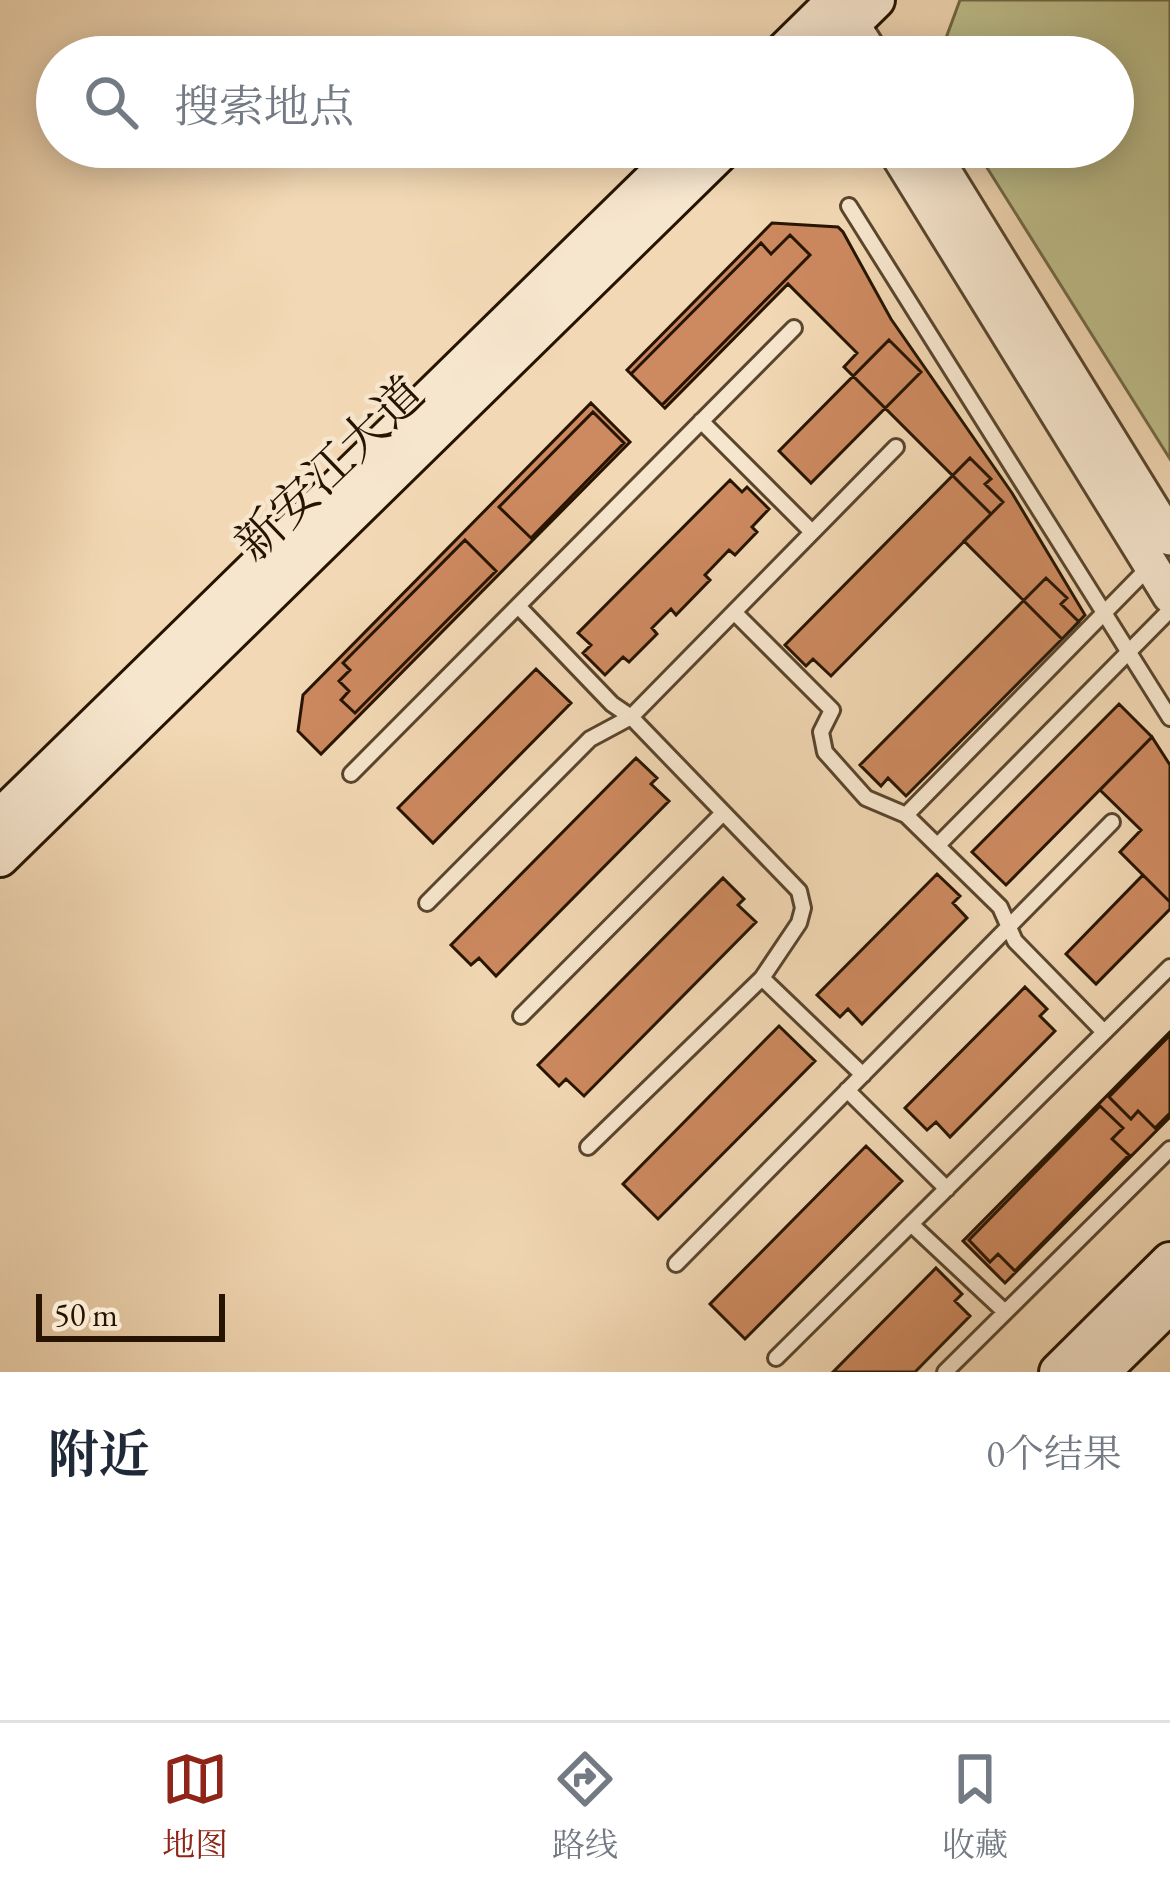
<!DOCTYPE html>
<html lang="zh">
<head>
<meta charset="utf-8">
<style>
	body { margin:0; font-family:"EB Garamond","Noto Serif SC",serif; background:#f2f2f3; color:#1f2937 }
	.scale { position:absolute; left:36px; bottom:30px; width:189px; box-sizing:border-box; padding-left:12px; border:6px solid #261400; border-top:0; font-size:33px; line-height:42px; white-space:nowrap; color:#261400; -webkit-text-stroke:9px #f7e6ce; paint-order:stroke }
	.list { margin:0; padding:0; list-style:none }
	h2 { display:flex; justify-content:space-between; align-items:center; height:156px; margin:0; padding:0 48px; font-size:51px }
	h2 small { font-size:39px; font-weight:400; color:#747a83 }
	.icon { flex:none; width:66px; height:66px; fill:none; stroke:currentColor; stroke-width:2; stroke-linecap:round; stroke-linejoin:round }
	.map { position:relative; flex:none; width:1170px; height:1372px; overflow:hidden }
	.search { position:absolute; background:#fff; box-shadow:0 6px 30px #0003; left:36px; right:36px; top:36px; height:132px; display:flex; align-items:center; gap:30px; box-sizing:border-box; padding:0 42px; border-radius:66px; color:#747a83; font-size:45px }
	.sheet { height:348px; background:#fff }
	nav { display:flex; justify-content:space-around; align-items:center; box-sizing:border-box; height:168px; border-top:3px solid #e0e1e3; background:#fff; font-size:33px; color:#747a83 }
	nav a { display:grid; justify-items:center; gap:6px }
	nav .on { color:#8f2418 }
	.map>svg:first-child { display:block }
	.green { fill:#bdbe8b; stroke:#726946; stroke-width:3 }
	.building { fill:#cd895f; stroke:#261400; stroke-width:3 }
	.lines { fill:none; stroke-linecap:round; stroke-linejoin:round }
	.service-casing { stroke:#59452d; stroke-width:20 }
	.tertiary-casing { stroke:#59452d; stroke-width:39 }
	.secondary-casing { stroke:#261400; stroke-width:42 }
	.service { stroke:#f7e6ce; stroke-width:14 }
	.tertiary { stroke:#f7e6ce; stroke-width:33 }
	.secondary { stroke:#f7e6ce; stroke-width:36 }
	.labels { text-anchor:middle; stroke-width:9; stroke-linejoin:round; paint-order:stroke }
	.street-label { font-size:48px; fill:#261400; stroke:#f7e6ce }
</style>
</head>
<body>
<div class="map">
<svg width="1170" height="1372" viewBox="0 0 1170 1372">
	<rect width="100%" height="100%" fill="#f2d8b4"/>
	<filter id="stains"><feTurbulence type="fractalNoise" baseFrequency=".00167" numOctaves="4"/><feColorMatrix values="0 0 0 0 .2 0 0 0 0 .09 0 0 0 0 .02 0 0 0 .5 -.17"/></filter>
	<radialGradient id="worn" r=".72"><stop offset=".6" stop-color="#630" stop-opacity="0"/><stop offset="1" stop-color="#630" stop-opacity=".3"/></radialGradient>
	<path class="green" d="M960,0H1170V459L974,147H1113V57H939Z"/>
	<path class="building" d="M772,223L838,227L843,232L891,319L1012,493L1085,615L1062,639L964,541L991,514L844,367L857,353L788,284L665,408L627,370Z
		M790,235L810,255L662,405L631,374L761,243L771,254Z
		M889,340L921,372L811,483L779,451Z
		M591,403L630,442L321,754L298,731L303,695Z
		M593,412L624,443L531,538L499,507Z
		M970,458L991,479L985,484L1003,502L831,676L813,659L806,666L785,645Z
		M730,480L742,492L747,487L769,509L752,527L757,532L735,555L729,550L705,575L710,580L676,615L671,609L652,628L657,634L629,662L623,657L605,675L583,653L591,645L578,633Z
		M465,540L496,571L355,713L341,700L349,691L339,681L350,670L343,663Z
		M1046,578L1067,598L1061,604L1079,622L906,796L888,778L881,786L860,765Z
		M536,669L571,703L433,843L398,808Z
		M1119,704L1152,737L1006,885L972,852Z
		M1152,737L1170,765V902L1120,852L1141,830L1100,790Z
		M636,758L657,778L651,784L669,801L496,976L479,958L471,965L451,945Z
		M937,874L960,896L953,903L967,918L862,1024L848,1009L840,1017L817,995Z
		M1143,875L1170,902V909L1096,984L1066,954Z
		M723,878L744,899L738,905L756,922L584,1096L566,1079L559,1086L538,1065Z
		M1025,987L1047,1009L1040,1016L1055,1031L950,1137L936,1122L927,1130L905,1108Z
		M779,1026L815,1061L658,1219L623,1184Z
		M1170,1032V1117L1005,1283L963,1241Z
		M1170,1035V1113L1155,1128L1138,1111L1131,1119L1109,1097Z
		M1100,1106L1123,1128L1112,1139L1129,1155L1015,1271L998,1254L990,1262L969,1240Z
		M866,1146L902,1181L745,1339L710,1304Z
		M936,1268L962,1294L955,1301L970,1316L915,1372H833Z"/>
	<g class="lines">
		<defs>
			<path id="service" d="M849,206L1170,718
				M701,421L812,532
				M518,606L612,704L631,717L799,891L803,908L799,923L762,978L588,1147
				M734,612L832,710L821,732L825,752L866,798L906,815L1000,907L1015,941L1104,1032
				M351,774L794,328
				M906,815L1150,566
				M938,845L1170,610
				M427,903L590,739L631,717L896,447
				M762,978L863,1075
				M521,1016L723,813
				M847,1090L947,1189
				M911,1224L1005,1312
				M676,1264L1112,822
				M776,1358L1170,967
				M945,1372L1170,1149"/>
			<path id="tertiary" d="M839,3L873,57
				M893,147L1170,596
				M929,147L1170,538"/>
			<path id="secondary" d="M778,57L836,0
				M818,57L876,0
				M0,818L686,147
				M0,858L726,147
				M1058,1372L1170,1261
				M1101,1372L1170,1304"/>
		</defs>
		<use href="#service" class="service-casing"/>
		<use href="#tertiary" class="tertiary-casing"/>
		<use href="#secondary" class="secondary-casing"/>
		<use href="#service" class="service"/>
		<use href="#tertiary" class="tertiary"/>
		<use href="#secondary" class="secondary"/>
	</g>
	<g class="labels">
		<g class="street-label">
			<text transform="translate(329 468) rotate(-44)" y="17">新安江大道</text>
		</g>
	</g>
	<rect width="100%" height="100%" filter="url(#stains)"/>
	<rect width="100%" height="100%" fill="url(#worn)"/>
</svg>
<div class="scale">50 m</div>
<div class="search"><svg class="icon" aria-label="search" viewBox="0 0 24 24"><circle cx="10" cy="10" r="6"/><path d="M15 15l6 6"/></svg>搜索地点</div>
</div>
<section class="sheet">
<h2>附近<small>0个结果</small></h2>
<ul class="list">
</ul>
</section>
<nav>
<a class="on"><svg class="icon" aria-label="map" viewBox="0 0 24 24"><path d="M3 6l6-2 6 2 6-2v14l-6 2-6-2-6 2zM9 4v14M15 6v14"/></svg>地图</a>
<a><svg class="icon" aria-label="directions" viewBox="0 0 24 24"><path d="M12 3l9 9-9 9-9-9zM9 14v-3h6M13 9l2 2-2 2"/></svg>路线</a>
<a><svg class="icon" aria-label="saved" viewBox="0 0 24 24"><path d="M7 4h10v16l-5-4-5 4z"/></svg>收藏</a>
</nav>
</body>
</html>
